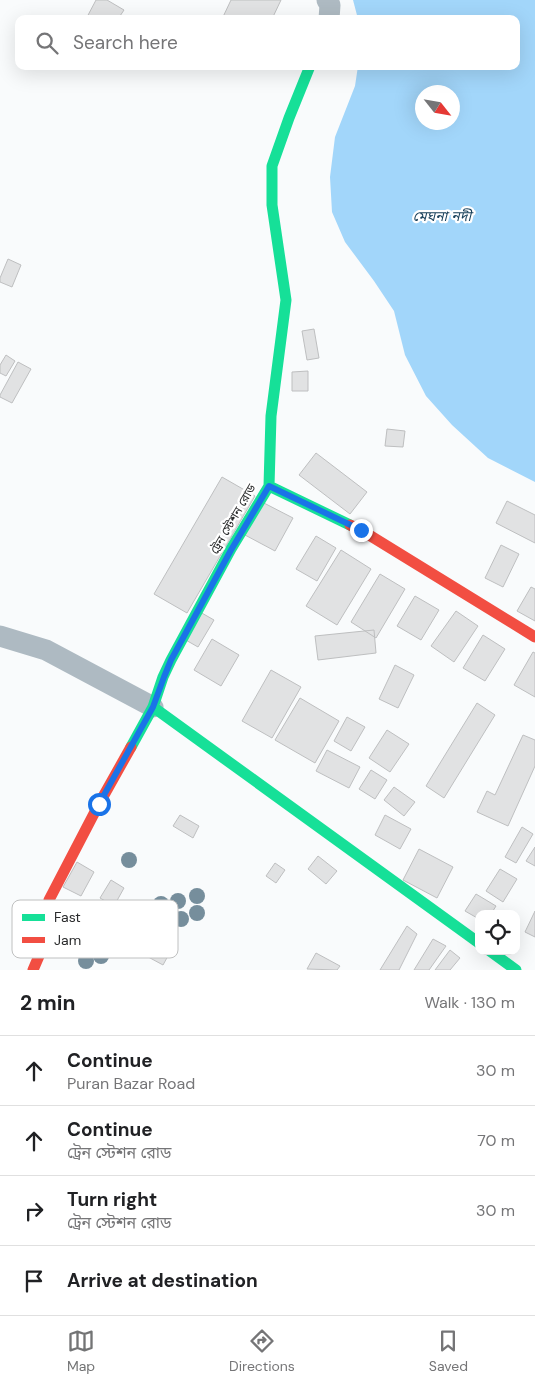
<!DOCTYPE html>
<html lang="en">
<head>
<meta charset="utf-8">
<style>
	body { margin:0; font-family:"DM Sans","Noto Sans Bengali",sans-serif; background:#f2f2f2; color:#202124 }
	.controls { position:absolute; right:15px; bottom:15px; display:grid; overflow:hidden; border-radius:10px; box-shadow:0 5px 20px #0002 }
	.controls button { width:45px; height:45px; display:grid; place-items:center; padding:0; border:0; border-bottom:1px solid #e0e0e0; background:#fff; color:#202124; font:25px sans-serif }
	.compass { position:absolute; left:415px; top:85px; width:45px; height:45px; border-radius:50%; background:#fff; box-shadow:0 5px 20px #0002; rotate:121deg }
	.stop { position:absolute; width:15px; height:15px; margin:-11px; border:4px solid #1a73e8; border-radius:50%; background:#fff }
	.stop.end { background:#1a73e8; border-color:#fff; box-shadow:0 1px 5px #0008 }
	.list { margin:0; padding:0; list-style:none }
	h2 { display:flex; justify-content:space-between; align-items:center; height:65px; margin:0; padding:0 20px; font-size:21px }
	h2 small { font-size:16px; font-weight:400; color:#757577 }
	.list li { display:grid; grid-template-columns:32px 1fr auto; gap:15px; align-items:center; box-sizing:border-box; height:70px; padding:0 20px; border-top:1px solid #e0e0e0 }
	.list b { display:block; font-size:19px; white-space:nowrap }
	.list p { margin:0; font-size:16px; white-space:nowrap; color:#757577 }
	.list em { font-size:16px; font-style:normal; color:#757577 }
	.icon { flex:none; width:28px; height:28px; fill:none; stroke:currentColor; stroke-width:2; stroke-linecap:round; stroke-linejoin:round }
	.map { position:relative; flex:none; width:535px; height:970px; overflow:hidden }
	.search { position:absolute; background:#fff; box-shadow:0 5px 20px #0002; left:15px; right:15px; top:15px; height:55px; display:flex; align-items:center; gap:12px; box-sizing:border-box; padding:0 18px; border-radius:10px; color:#757577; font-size:19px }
	.sheet { height:345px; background:#fff }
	nav { display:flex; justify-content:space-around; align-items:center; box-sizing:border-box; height:70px; border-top:1px solid #e0e0e0; background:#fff; font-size:14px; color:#757577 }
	nav a { display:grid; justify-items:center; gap:2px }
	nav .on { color:#737475 }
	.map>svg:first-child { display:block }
	.water { fill:#a2d6fa; fill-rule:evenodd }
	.building { fill:#e1e2e3; stroke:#bebfc0 }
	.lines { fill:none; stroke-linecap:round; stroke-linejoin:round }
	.street { stroke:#aebac2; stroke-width:21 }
	.fast { stroke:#16e098; stroke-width:11 }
	.jam { stroke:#f24e42; stroke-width:11 }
	.tree { fill:#768e9c }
	.route { stroke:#1a73e8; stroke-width:6 }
	.labels { text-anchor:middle; stroke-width:4.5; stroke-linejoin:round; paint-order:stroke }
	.street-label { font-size:12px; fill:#2b2c2d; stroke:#fff }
	.water-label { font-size:14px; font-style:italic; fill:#19415b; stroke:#fff }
	.key { fill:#fff; stroke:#bfc0c0; stroke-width:1 }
	.key-label { font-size:14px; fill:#2b2c2d }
</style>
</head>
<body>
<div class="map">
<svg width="535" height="970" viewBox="0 0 535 970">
	<rect width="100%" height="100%" fill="#f9fbfc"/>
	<path class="water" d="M353,0H535V482L488,458L452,425L426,396L405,355L394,311L374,281L345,242L332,212L330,177L335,137L355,86L358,66H516V19H358ZM422,92H452V122H422Z"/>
	<path class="building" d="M96,0H107L124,10L118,19H86Z
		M231,0H281L272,19H222Z
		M8,259L21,265L12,287L0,282V278Z
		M314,329L319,358L307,360L302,331Z
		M6,355L15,361L6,376L0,373V365Z
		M18,362L31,369L12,403L0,397V395Z
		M308,371V391H292V372Z
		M387,429L405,431L403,447L385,446Z
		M316,453L367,492L350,514L299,475Z
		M222,477L255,496L187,613L154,594Z
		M507,501L535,515V543L496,523Z
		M262,502L293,518L275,551L245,535Z
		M316,536L336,548L317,581L296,569Z
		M501,545L519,554L503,587L485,578Z
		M341,550L371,569L337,625L306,606Z
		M380,574L405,589L376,638L351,622Z
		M531,587L535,589V621L517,611Z
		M415,596L439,610L421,640L397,626Z
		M456,611L478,626L454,662L431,646Z
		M200,612L214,620L198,647L184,639Z
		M374,630L376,653L318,660L315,636Z
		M483,635L505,649L485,681L463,668Z
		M212,639L239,655L221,686L194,670Z
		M533,652L535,653V697L514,685Z
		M395,665L414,675L398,708L379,699Z
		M271,670L301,687L272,738L242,721Z
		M300,698L339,721L315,763L275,740Z
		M477,703L495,715L444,798L426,786Z
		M347,717L365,727L351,751L334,741Z
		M387,730L409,744L390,772L369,758Z
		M523,735L535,740V766L508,826L477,812L487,791L495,795Z
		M327,750L360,767L349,788L316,771Z
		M371,770L387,780L375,799L359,789Z
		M394,787L415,802L404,816L384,800Z
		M180,815L199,826L193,838L173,826Z
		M385,815L411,829L400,849L375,835Z
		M522,827L533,834L516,863L505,857Z
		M535,847V866L526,861Z
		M419,849L453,867L437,898L403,880Z
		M318,856L337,871L326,884L308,869Z
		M77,862L94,872L81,896L63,887Z
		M275,863L285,870L276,883L266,876Z
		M500,869L517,879L503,902L486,891Z
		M111,880L124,888L114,906L100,898Z
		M476,894L496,906L491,914H479V919L465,911Z
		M535,911V937L525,932Z
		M407,926L417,934L399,970H380Z
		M152,931L174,945L163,965L139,952Z
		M433,939L446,946L429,970H414Z
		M450,950L460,958L450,970H435Z
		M316,953L340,966L337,970L307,969Z"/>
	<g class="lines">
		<path class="street" d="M327,0L330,5L329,19
			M0,636L46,650L153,707"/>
		<path class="fast" d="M269,486L271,416L286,300L272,205V166L289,118L310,66
			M153,707L479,943
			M131,747L153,707L163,677L171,660L231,549L269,486L350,525
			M490,951L516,970"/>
		<path class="jam" d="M350,525L361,530L535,637
			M33,970L42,949L49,900L99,804L131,747"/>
	</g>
	<g class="tree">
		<circle cx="129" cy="860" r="8"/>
		<circle cx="197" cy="896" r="8"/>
		<circle cx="178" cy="901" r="8"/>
		<circle cx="161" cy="904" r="8"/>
		<circle cx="197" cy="913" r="8"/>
		<circle cx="181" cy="919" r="8"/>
		<circle cx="101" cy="956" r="8"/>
		<circle cx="86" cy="961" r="8"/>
	</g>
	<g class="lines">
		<path class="route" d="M99,804L153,707L164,677L171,660L231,550L269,486L361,530"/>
	</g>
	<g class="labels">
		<g class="street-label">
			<text transform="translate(233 519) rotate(-60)" y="4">ট্রেন স্টেশন রোড</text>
		</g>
		<g class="water-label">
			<text x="442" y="221">মেঘনা নদী</text>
		</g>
	</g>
	<rect x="12" y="900" width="166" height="58" rx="8" class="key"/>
	<rect x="22" y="914" width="23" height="7" fill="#16e098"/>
	<rect x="22" y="937" width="23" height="6" fill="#f24e42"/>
	<g class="key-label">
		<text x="54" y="922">Fast</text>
		<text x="54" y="945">Jam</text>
	</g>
</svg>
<div class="controls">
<button><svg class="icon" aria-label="locate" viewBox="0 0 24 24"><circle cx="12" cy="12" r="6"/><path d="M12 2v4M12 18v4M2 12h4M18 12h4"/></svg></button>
</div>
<svg class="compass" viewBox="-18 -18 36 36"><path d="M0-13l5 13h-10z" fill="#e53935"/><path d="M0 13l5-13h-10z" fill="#757577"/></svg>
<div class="stop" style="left:99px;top:804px"></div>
<div class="stop end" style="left:361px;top:530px"></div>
<div class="search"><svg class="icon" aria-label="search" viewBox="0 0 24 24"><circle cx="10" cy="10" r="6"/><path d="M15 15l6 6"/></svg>Search here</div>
</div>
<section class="sheet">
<h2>2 min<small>Walk · 130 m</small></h2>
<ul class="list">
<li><svg class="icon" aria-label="ahead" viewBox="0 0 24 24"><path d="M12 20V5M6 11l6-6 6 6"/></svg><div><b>Continue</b><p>Puran Bazar Road</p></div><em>30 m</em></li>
<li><svg class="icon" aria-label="ahead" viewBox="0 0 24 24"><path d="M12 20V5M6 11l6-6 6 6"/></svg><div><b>Continue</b><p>ট্রেন স্টেশন রোড</p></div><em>70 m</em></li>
<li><svg class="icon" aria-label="right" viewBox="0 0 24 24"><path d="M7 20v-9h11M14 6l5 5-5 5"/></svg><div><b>Turn right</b><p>ট্রেন স্টেশন রোড</p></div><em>30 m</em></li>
<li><svg class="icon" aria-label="arrive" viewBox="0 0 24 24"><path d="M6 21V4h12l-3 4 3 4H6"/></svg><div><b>Arrive at destination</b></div></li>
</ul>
</section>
<nav>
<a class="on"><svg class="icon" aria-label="map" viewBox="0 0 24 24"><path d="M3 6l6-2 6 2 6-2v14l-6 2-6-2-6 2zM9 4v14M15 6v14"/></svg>Map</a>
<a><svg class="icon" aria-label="directions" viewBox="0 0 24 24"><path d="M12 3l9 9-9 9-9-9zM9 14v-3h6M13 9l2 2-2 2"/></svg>Directions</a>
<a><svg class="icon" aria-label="saved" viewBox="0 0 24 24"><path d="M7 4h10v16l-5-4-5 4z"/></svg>Saved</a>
</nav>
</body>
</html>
